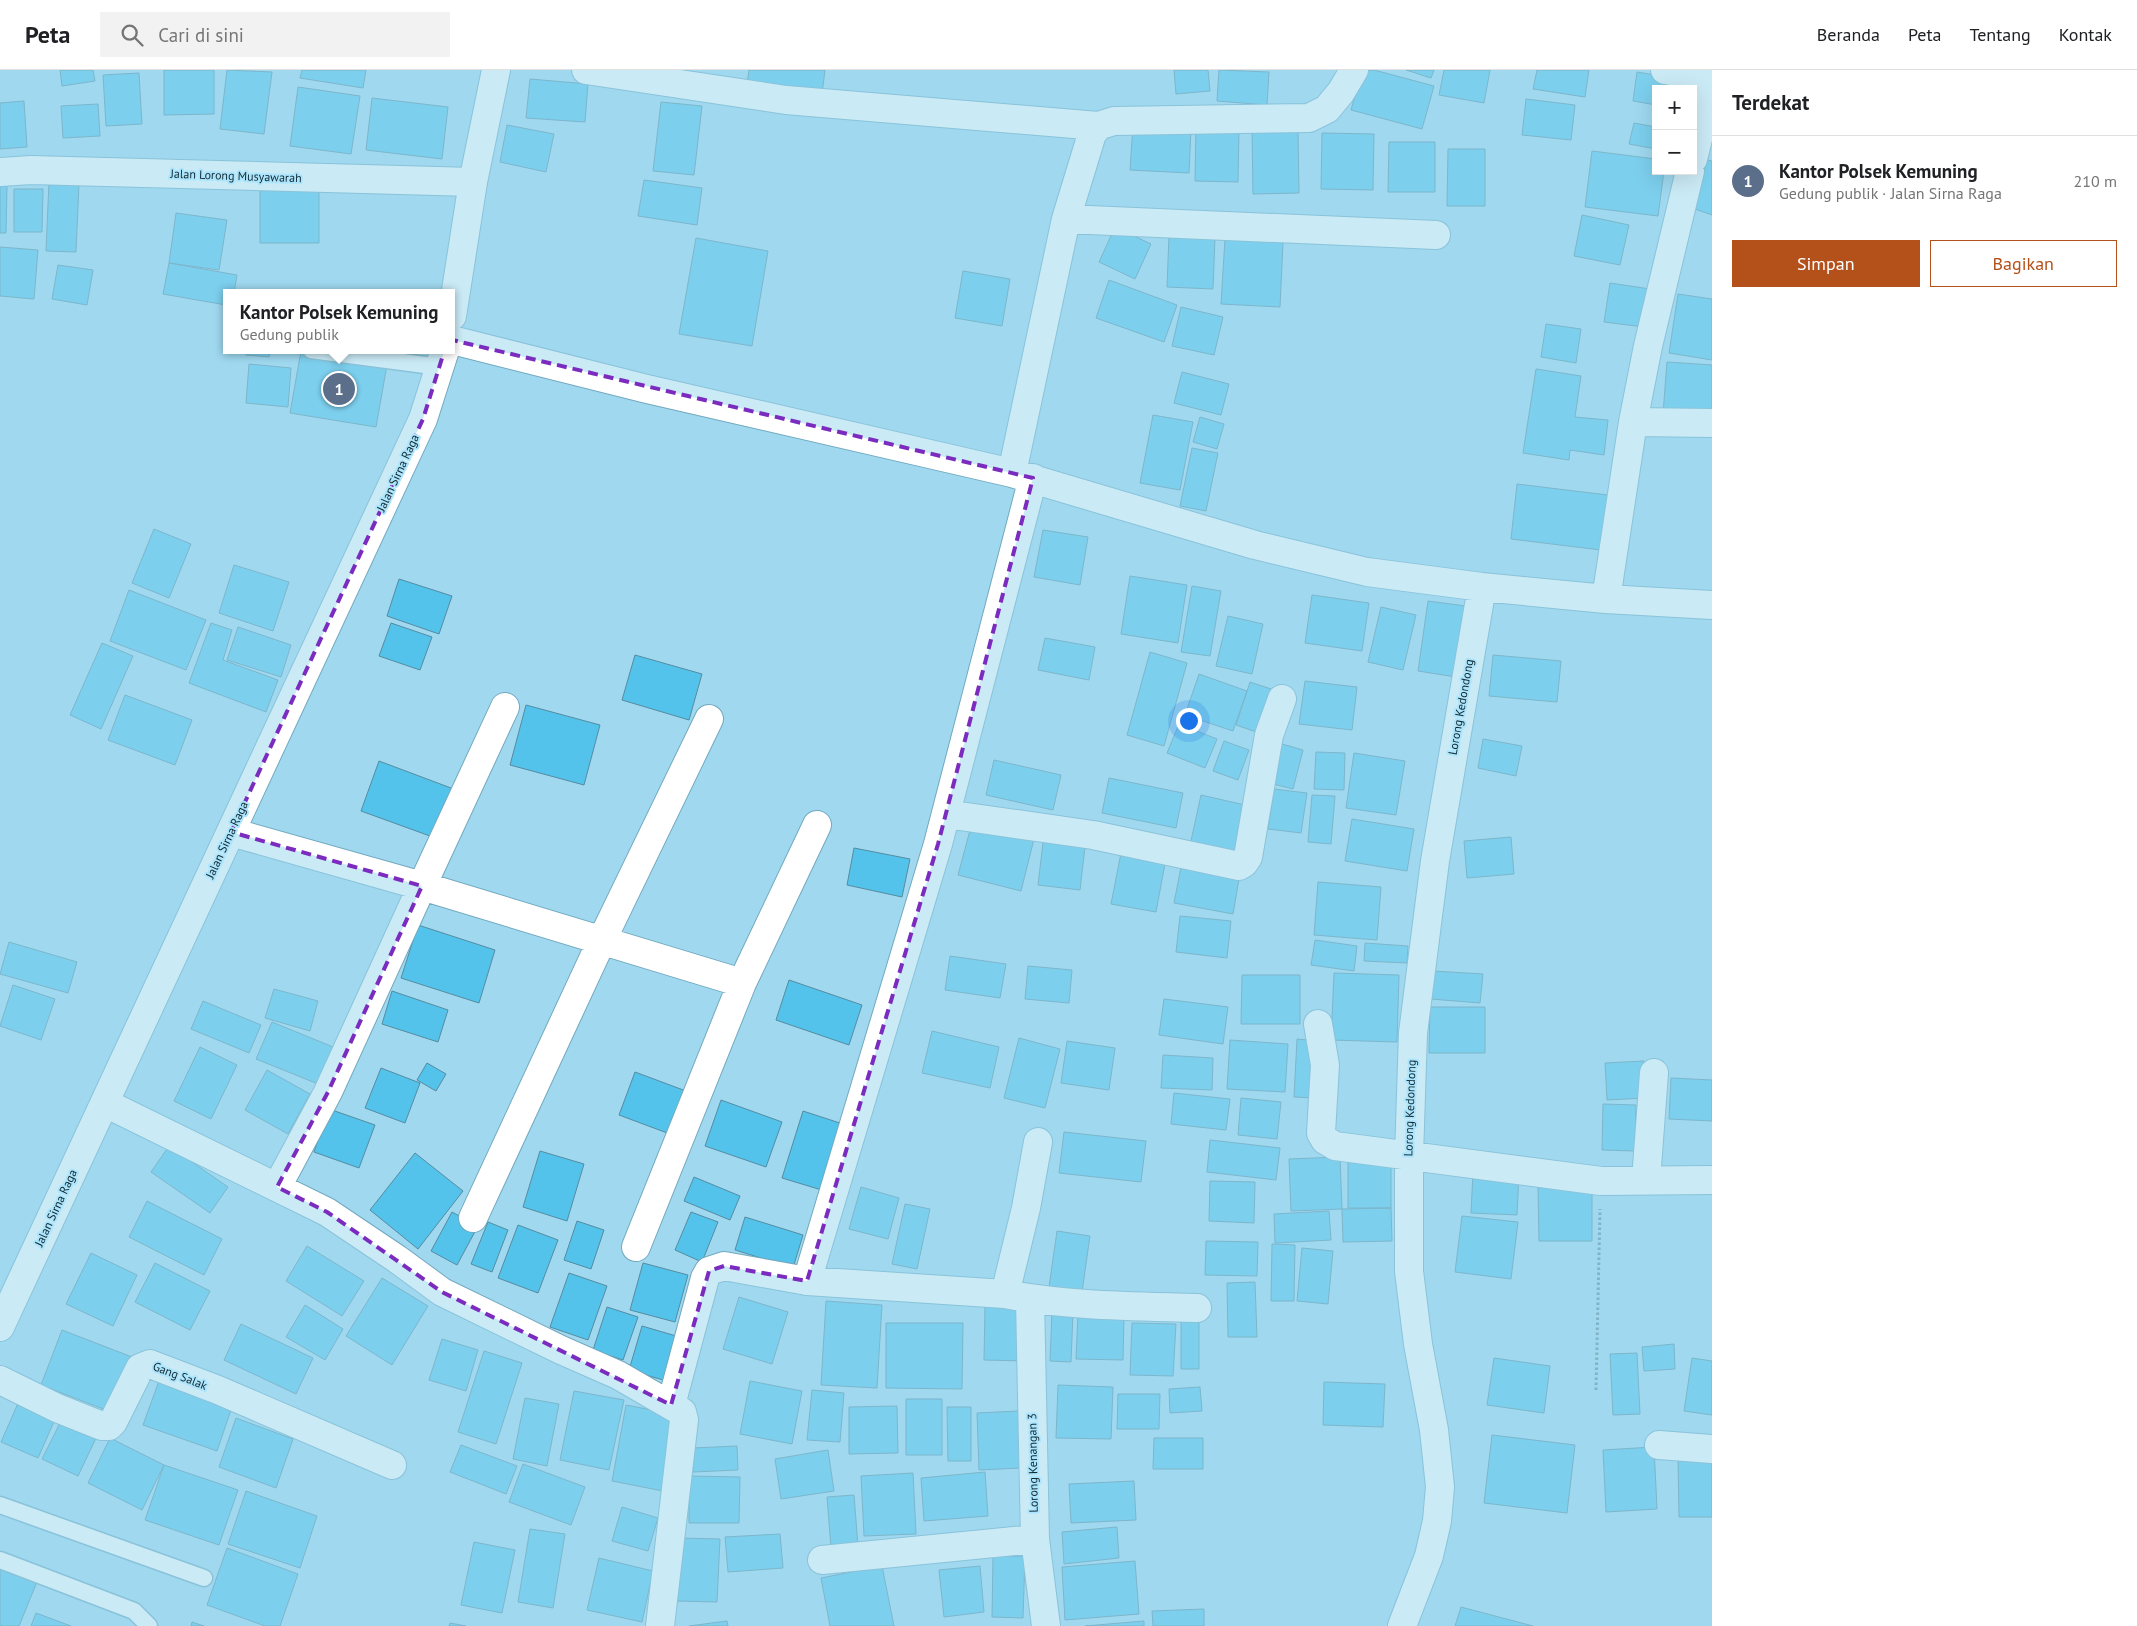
<!DOCTYPE html>
<html lang="id">
<head>
<meta charset="utf-8">
<style>
	body { margin:0; font-family:"PT Sans",sans-serif; background:#f2f2f2; color:#202124 }
	.controls { position:absolute; right:15px; top:15px; display:grid; overflow:hidden; border-radius:0px; box-shadow:0 5px 20px #0002 }
	.controls button { width:45px; height:45px; display:grid; place-items:center; padding:0; border:0; border-bottom:1px solid #e0e0e0; background:#fff; color:#202124; font:25px sans-serif }
	.you { position:absolute; left:1188px; top:650px; width:18px; height:18px; margin:-12px; border:4px solid #fff; border-radius:50%; background:#1a73e8; box-shadow:0 0 0 8px #1a73e833 }
	.badge { display:grid; place-items:center; width:32px; height:32px; border-radius:50%; background:#b4501a; color:#fff; font-size:16px; font-weight:700 }
	.pin { position:absolute; translate:-50% -50%; border:2px solid #fff; box-shadow:0 1px 5px #0006 }
	.popup { position:absolute; left:223px; top:219px; width:232px; height:65px; box-sizing:border-box; display:grid; place-content:center; border-radius:0px; background:#fff; filter:drop-shadow(0 1px 4px #0005); font-size:16px; white-space:nowrap; color:#757577 }
	.popup b { font-size:19px; color:#202124 }
	.popup::after { content:''; position:absolute; left:50%; top:100%; margin-left:-10px; border:10px solid transparent; border-top-color:#fff }
	.list { margin:0; padding:0; list-style:none }
	h2 { display:flex; justify-content:space-between; align-items:center; height:65px; margin:0; padding:0 20px; font-size:21px }
	h2 small { font-size:16px; font-weight:400; color:#757577 }
	.list li { display:grid; grid-template-columns:32px 1fr auto; gap:15px; align-items:center; box-sizing:border-box; height:90px; padding:0 20px; border-top:1px solid #e0e0e0 }
	.list b { display:block; font-size:19px; white-space:nowrap }
	.list p { margin:0; font-size:16px; white-space:nowrap; color:#757577 }
	.list em { font-size:16px; font-style:normal; color:#757577 }
	.actions { display:flex; gap:10px; padding:15px 20px }
	.actions a { flex:1; padding:11px 0; border:1px solid #b4501a; border-radius:0px; text-align:center; font-size:18px; color:#b4501a }
	.actions .main { background:#b4501a; color:#fff }
	.icon { flex:none; width:28px; height:28px; fill:none; stroke:currentColor; stroke-width:2; stroke-linecap:round; stroke-linejoin:round }
	.map { position:relative; flex:none; width:1712px; height:1556px; overflow:hidden }
	header { display:flex; align-items:center; gap:30px; box-sizing:border-box; height:70px; padding:0 25px; background:#fff; border-bottom:1px solid #e0e0e0 }
	header strong { font-size:24px }
	nav { display:flex; gap:28px; margin-inline-start:auto; font-size:18px }
	.search { width:350px; height:45px; background:#f2f2f2; display:flex; align-items:center; gap:12px; box-sizing:border-box; padding:0 18px; border-radius:0px; color:#757577; font-size:19px }
	main { display:flex }
	aside { flex:1; background:#fff }
	.map>svg:first-child { display:block }
	.building { fill:#53c3eb; stroke:#558ca1 }
	.lines { fill:none; stroke-linecap:round; stroke-linejoin:round }
	.service-casing { stroke:#72a9bf; stroke-width:19 }
	.minor-casing { stroke:#72a9bf; stroke-width:30 }
	.tertiary-casing { stroke:#72a9bf; stroke-width:30 }
	.path { stroke:#5d8697; stroke-width:3; stroke-dasharray:2.5 2.5; stroke-linecap:butt }
	.service { stroke:#fff; stroke-width:16 }
	.minor { stroke:#fff; stroke-width:28 }
	.tertiary { stroke:#fff; stroke-width:28 }
	.marked { fill:none; stroke:#7b2cbf; stroke-width:4; stroke-dasharray:10 6; stroke-linejoin:round }
	.labels { text-anchor:middle; stroke-width:4; stroke-linejoin:round; paint-order:stroke }
	.street-label { font-size:12px; fill:#122932; stroke:#ace5fc }
</style>
</head>
<body>
<header>
<strong>Peta</strong>
<div class="search"><svg class="icon" aria-label="search" viewBox="0 0 24 24"><circle cx="10" cy="10" r="6"/><path d="M15 15l6 6"/></svg>Cari di sini</div>
<nav><a>Beranda</a><a>Peta</a><a>Tentang</a><a>Kontak</a></nav>
</header>
<main>
<div class="map">
<svg width="1712" height="1556" viewBox="0 0 1712 1556">
	<rect width="100%" height="100%" fill="#9fd8ef"/>
	<path class="building" d="M60,0H93L95,11L62,16Z
		M164,0H214V44L164,45Z
		M227,0L272,2L264,64L220,59Z
		M302,0H366L363,18L300,8Z
		M749,0H825L822,24L747,15Z
		M1174,0H1208L1210,21L1176,24Z
		M1219,0L1269,2L1267,35L1217,31Z
		M1362,0H1374L1434,16L1422,59L1351,40Z
		M1406,0H1434L1431,8Z
		M1444,0H1490L1484,33L1439,25Z
		M1537,0H1589L1585,27L1533,19Z
		M1637,2L1673,8L1671,19H1656V35L1633,31Z
		M139,3L142,54L106,56L103,5Z
		M530,9L588,14L585,52L526,48Z
		M298,17L360,26L351,84L290,76Z
		M372,28L448,37L442,89L366,80Z
		M1526,29L1575,35L1571,70L1522,65Z
		M24,31L27,77L0,79V33Z
		M661,32L702,36L694,105L653,101Z
		M98,34L100,66L63,68L61,36Z
		M1634,53L1656,57V79L1629,74Z
		M507,55L554,64L546,102L500,92Z
		M1133,55L1191,58L1189,103L1130,100Z
		M1196,56L1239,57L1238,112L1195,111Z
		M1298,60L1299,123L1253,124L1252,61Z
		M1322,63L1374,64L1373,120L1321,119Z
		M1389,72H1435V122H1388Z
		M1448,79H1485V136H1447Z
		M1592,81L1656,89V101H1664L1658,146L1585,137Z
		M1707,90L1712,91V145L1692,138Z
		M644,110L702,118L697,155L638,146Z
		M49,112L79,113L76,182L46,181Z
		M0,113H7L6,163H0Z
		M260,117L319,118V173H260Z
		M14,119H43L42,162H14Z
		M176,143L227,150L219,200L169,193Z
		M1582,145L1629,155L1620,195L1574,186Z
		M1115,157L1151,174L1135,209L1099,192Z
		M1169,165L1215,167L1213,219L1167,217Z
		M696,168L768,181L752,276L679,264Z
		M1225,169L1283,172L1280,237L1221,234Z
		M0,177L38,180L34,229L0,226Z
		M169,193L237,205L234,223H226V235L163,224Z
		M58,195L93,200L87,235L52,229Z
		M963,201L1010,209L1002,256L955,248Z
		M1109,210L1177,235L1164,272L1096,248Z
		M1610,213L1650,219L1644,257L1604,252Z
		M1678,224L1712,229V290L1669,283Z
		M1181,237L1223,247L1214,285L1172,276Z
		M1546,254L1581,259L1576,293L1541,287Z
		M247,280H270L269,287L246,285Z
		M301,281L387,295L376,357L290,343Z
		M1667,292L1712,295V348L1663,344Z
		M249,294L291,298L288,337L246,333Z
		M1536,299L1581,306L1575,347L1608,350L1604,385L1570,380L1569,390L1523,383Z
		M1182,302L1229,314L1221,345L1174,333Z
		M1153,345L1193,352L1180,420L1140,413Z
		M1200,347L1224,354L1217,379L1193,372Z
		M1192,378L1218,383L1206,441L1180,436Z
		M1517,414L1616,426L1609,481L1511,469Z
		M154,459L191,474L169,528L132,513Z
		M1043,460L1088,467L1080,515L1034,507Z
		M234,495L289,512L273,561L219,543Z
		M1130,506L1187,515L1178,573L1121,564Z
		M399,509L452,526L439,564L387,546Z
		M1192,516L1221,521L1210,586L1181,582Z
		M129,520L206,550L186,600L110,571Z
		M1312,525L1369,533L1362,581L1305,573Z
		M1428,531L1466,536L1456,607L1418,601Z
		M1381,537L1416,545L1403,600L1368,592Z
		M1228,546L1263,554L1252,604L1216,596Z
		M211,553L232,560L223,590L278,610L266,642L189,613Z
		M391,553L432,567L420,600L379,586Z
		M238,557L291,575L281,607L227,590Z
		M1045,568L1095,577L1089,610L1038,600Z
		M102,573L133,586L101,659L70,645Z
		M1150,582L1187,593L1164,676L1127,665Z
		M635,585L702,604L689,650L622,630Z
		M1493,585L1561,591L1557,632L1489,626Z
		M1199,604L1247,621L1233,661L1185,645Z
		M1305,611L1357,617L1352,660L1299,654Z
		M1250,612L1277,621L1262,664L1236,655Z
		M125,625L192,650L175,695L108,670Z
		M526,635L600,655L584,715L510,695Z
		M1179,654L1217,669L1205,698L1167,683Z
		M1483,669L1522,676L1516,706L1478,698Z
		M1224,671L1249,680L1238,710L1213,701Z
		M1275,672L1303,680L1293,719L1265,712Z
		M1316,682L1345,683L1344,720L1314,719Z
		M1354,683L1405,691L1396,745L1346,738Z
		M994,690L1061,705L1053,740L986,725Z
		M379,691L459,721L441,770L361,741Z
		M1109,708L1183,723L1176,758L1102,743Z
		M1274,719L1307,723L1301,763L1268,759Z
		M1201,725L1245,735L1233,790L1189,780Z
		M1312,725L1335,726L1331,774L1308,772Z
		M1352,749L1414,759L1407,801L1345,791Z
		M972,753L1034,769L1021,821L958,805Z
		M1044,764L1086,768L1080,820L1038,815Z
		M1511,767L1514,804L1467,808L1464,771Z
		M854,778L910,789L902,827L847,815Z
		M1122,778L1166,788L1156,842L1111,834Z
		M1182,792L1240,803L1233,844L1174,833Z
		M1318,812L1381,817L1377,870L1314,865Z
		M1180,846L1231,851L1227,888L1176,882Z
		M418,855L495,880L479,933L401,908Z
		M1315,870L1357,876L1354,901L1311,895Z
		M9,872L77,892L68,923L0,904Z
		M1365,873L1408,876L1407,893L1364,891Z
		M950,886L1006,894L1000,928L945,920Z
		M1028,896L1072,900L1069,933L1025,929Z
		M1433,901L1483,904L1480,933L1431,929Z
		M1334,903L1399,905L1397,972L1331,970Z
		M1242,905H1300V954H1241Z
		M789,910L862,935L849,975L776,950Z
		M13,915L55,929L41,970L0,956Z
		M274,919L318,931L310,961L265,948Z
		M392,921L448,940L438,972L382,954Z
		M1164,929L1228,937L1223,974L1159,965Z
		M203,931L261,955L249,983L191,959Z
		M1430,937H1485V983H1429Z
		M272,952L343,981L328,1018L256,989Z
		M932,961L999,977L990,1018L922,1003Z
		M1019,968L1060,979L1045,1038L1004,1028Z
		M1297,969L1317,971L1314,1028L1294,1027Z
		M1230,970L1288,974L1285,1022L1227,1019Z
		M1067,971L1115,978L1109,1020L1061,1013Z
		M200,977L237,995L211,1049L174,1031Z
		M1163,985L1213,988L1212,1020L1161,1018Z
		M1644,991L1645,1028L1607,1030L1605,993Z
		M427,993L446,1004L436,1021L417,1010Z
		M381,998L420,1013L405,1053L365,1038Z
		M267,1000L310,1024L288,1064L245,1040Z
		M635,1002L694,1024L678,1067L619,1045Z
		M1671,1008L1712,1010V1051L1669,1049Z
		M1174,1023L1230,1029L1226,1060L1171,1054Z
		M1241,1028L1281,1032L1277,1069L1238,1065Z
		M721,1030L782,1052L766,1097L705,1076Z
		M1603,1034L1636,1035L1635,1081L1602,1080Z
		M329,1039L375,1055L359,1098L314,1082Z
		M803,1041L846,1055L825,1121L782,1108Z
		M1064,1062L1146,1071L1141,1112L1059,1103Z
		M1210,1070L1280,1078L1276,1110L1207,1102Z
		M169,1076L228,1117L210,1143L151,1102Z
		M540,1081L584,1094L567,1151L523,1137Z
		M415,1083L463,1121L418,1179L370,1140Z
		M1340,1087L1342,1139L1291,1141L1289,1089Z
		M1348,1087H1391V1138H1348Z
		M1473,1102L1519,1104L1517,1145L1471,1143Z
		M694,1107L740,1126L730,1150L684,1131Z
		M1210,1111L1255,1112L1254,1153L1209,1151Z
		M1592,1116V1171H1539L1538,1117Z
		M861,1117L899,1128L888,1169L849,1159Z
		M147,1131L222,1169L204,1205L129,1167Z
		M905,1134L930,1139L917,1199L892,1194Z
		M1391,1138L1392,1171L1343,1172L1342,1139Z
		M1329,1141L1331,1170L1275,1173L1274,1144Z
		M452,1142L478,1156L457,1195L431,1181Z
		M691,1142L718,1152L702,1192L675,1180Z
		M1462,1146L1518,1152L1511,1209L1455,1202Z
		M745,1147L803,1165L793,1198L735,1180Z
		M577,1151L604,1160L591,1199L564,1190Z
		M488,1152L508,1160L492,1202L471,1194Z
		M518,1155L558,1170L538,1223L498,1208Z
		M1057,1161L1090,1166L1082,1222L1049,1217Z
		M1206,1171L1258,1172L1257,1206L1205,1205Z
		M1272,1174L1295,1175L1294,1231H1271Z
		M307,1176L364,1211L342,1246L286,1211Z
		M1302,1178L1333,1181L1328,1234L1297,1231Z
		M91,1183L137,1205L113,1256L66,1234Z
		M155,1193L210,1221L190,1260L135,1232Z
		M643,1193L688,1205L675,1252L630,1240Z
		M569,1203L607,1216L588,1270L550,1257Z
		M382,1208L428,1236L392,1295L346,1266Z
		M1255,1212L1257,1267H1228L1227,1213Z
		M739,1227L788,1242L772,1294L723,1279Z
		M826,1231L882,1235L877,1318L821,1315Z
		M305,1235L343,1259L325,1290L286,1267Z
		M985,1236L1027,1237L1026,1291L984,1290Z
		M607,1237L638,1247L623,1290L593,1280Z
		M1052,1241L1073,1242L1071,1292L1050,1291Z
		M1078,1245L1124,1247L1123,1290L1076,1289Z
		M1181,1247H1199V1299H1181Z
		M886,1253H963L962,1319L886,1318Z
		M1132,1253L1176,1254L1173,1306L1130,1305Z
		M241,1254L313,1288L296,1324L224,1290Z
		M642,1256L683,1268L670,1312L629,1300Z
		M62,1260L132,1287L111,1342L41,1315Z
		M442,1269L478,1280L466,1321L429,1310Z
		M1674,1274L1675,1299L1644,1301L1642,1277Z
		M484,1281L522,1293L496,1374L458,1362Z
		M1637,1283L1640,1344L1613,1345L1610,1284Z
		M1494,1288L1550,1296L1544,1343L1487,1335Z
		M1692,1288L1712,1291V1345L1684,1341Z
		M160,1308L233,1334L217,1381L143,1355Z
		M750,1311L802,1321L792,1374L740,1364Z
		M1324,1312L1385,1314L1383,1357L1323,1355Z
		M1058,1315L1113,1317L1111,1369L1056,1368Z
		M1200,1317L1202,1341L1170,1343L1169,1319Z
		M812,1320L844,1323L840,1372L807,1370Z
		M574,1321L624,1330L609,1400L560,1390Z
		M1118,1324H1160L1159,1359H1117Z
		M525,1328L559,1334L547,1396L513,1389Z
		M906,1329H942V1385H906Z
		M19,1331L56,1347L38,1388L1,1372Z
		M626,1335L678,1345L663,1421L612,1411Z
		M897,1336L898,1383L849,1384V1337Z
		M947,1337H971V1391H948Z
		M1019,1341L1021,1398L979,1400L977,1343Z
		M236,1348L293,1369L276,1418L219,1397Z
		M62,1349L97,1366L78,1406L42,1389Z
		M1492,1365L1575,1375L1567,1443L1484,1433Z
		M110,1368L164,1395L142,1440L88,1413Z
		M1154,1368H1203V1399H1153Z
		M461,1375L517,1396L506,1424L450,1402Z
		M737,1376L738,1400L693,1402L692,1378Z
		M1654,1377L1657,1439L1606,1442L1603,1380Z
		M828,1380L834,1421L781,1429L775,1389Z
		M1712,1384V1447H1679L1678,1385Z
		M523,1394L585,1417L571,1455L509,1432Z
		M164,1395L238,1420L219,1475L145,1450Z
		M985,1402L988,1446L924,1451L921,1408Z
		M913,1403L916,1464L864,1466L861,1406Z
		M689,1406L740,1407L739,1453H689Z
		M1134,1411L1136,1450L1071,1453L1069,1414Z
		M246,1421L317,1446L300,1498L228,1474Z
		M854,1425L858,1476L831,1478L827,1427Z
		M622,1437L658,1448L648,1481L612,1471Z
		M1117,1457L1119,1488L1064,1494L1062,1462Z
		M530,1459L565,1464L553,1538L518,1532Z
		M780,1464L783,1498L728,1502L725,1467Z
		M679,1468L720,1469L717,1532L677,1531Z
		M474,1472L515,1480L502,1543L461,1535Z
		M227,1478L298,1504L280,1556H265L207,1535Z
		M993,1486H1025L1023,1548L992,1547Z
		M599,1488L653,1501L642,1552L587,1540Z
		M0,1491L39,1507L19,1556H0Z
		M1135,1491L1139,1544L1065,1550L1062,1497Z
		M882,1496L894,1556H830L821,1508Z
		M980,1496L984,1542L944,1547L939,1500Z
		M1461,1537L1533,1556H1455Z
		M1204,1539V1556H1153L1152,1541Z
		M36,1543L71,1556H31Z
		M727,1551L728,1556H689Z
		M1144,1551V1556H1085Z
		M192,1552L204,1556H191Z
		M450,1553L466,1556H449Z"/>
	<g class="lines">
		<defs>
			<path id="service" d="M311,280L440,297
				M0,1435L204,1508
				M0,1490L134,1541L149,1556"/>
			<path id="minor" d="M586,0L786,30L1098,56
				M1665,0L1712,8
				M1693,89L1712,12
				M0,102L31,100L473,112
				M1066,149L1436,165
				M452,270L647,319L1012,403L1255,475L1367,502L1482,517L1606,529L1712,535
				M1633,352L1712,353
				M1012,403L1066,149L1092,64L1098,56L1114,51L1309,48L1327,39L1341,22L1354,0
				M1606,529L1633,352L1648,276L1690,101
				M946,744L1093,765L1239,796L1244,793L1248,787L1269,665L1282,629
				M231,762L422,816L742,913L636,1177
				M742,913L817,755
				M1318,954L1325,995L1321,1063L1325,1070L1335,1076L1601,1111L1712,1110
				M105,1033L327,1142L397,1189L442,1222L561,1280L618,1305L682,1342L684,1350L660,1556
				M1646,1110L1654,1003
				M277,1117L328,1022L422,816L505,637
				M473,1148L602,870L709,649
				M807,1211L938,774L1033,408
				M1005,1224L1026,1138L1038,1072
				M1030,1229L1035,1469L1046,1556
				M0,1310L57,1338L102,1356H109L113,1352L140,1298L150,1294L218,1320L392,1395
				M671,1335L705,1208L709,1201L724,1196L807,1211L1005,1224C1068,1236 1133,1236 1197,1238
				M1659,1375L1712,1379
				M822,1490L1035,1469
				M1402,1556L1429,1486L1437,1451L1440,1417L1434,1360L1418,1274L1409,1201V1086L1413,963L1435,791L1482,517"/>
			<path id="tertiary" d="M452,246L473,112L496,0
				M0,1257L423,349L445,280"/>
		</defs>
		<use href="#service" class="service-casing"/>
		<use href="#minor" class="minor-casing"/>
		<use href="#tertiary" class="tertiary-casing"/>
		<path class="path" d="M1596,1320L1600,1139"/>
		<use href="#service" class="service"/>
		<use href="#minor" class="minor"/>
		<use href="#tertiary" class="tertiary"/>
	</g>
	<path d="M0 0H1712V1556H0ZM448,269L1033,408L938,774L807,1211L724,1196L709,1201L671,1335L442,1222L327,1142L277,1117L328,1022L422,816L231,762L423,349Z" fill="#9fd8ef" fill-opacity=".55" fill-rule="evenodd"/>
	<path class="marked" d="M448,269L1033,408L938,774L807,1211L724,1196L709,1201L671,1335L442,1222L327,1142L277,1117L328,1022L422,816L231,762L423,349Z"/>
	<g class="labels">
		<g class="street-label">
			<text transform="translate(236 106) rotate(2)" y="4">Jalan Lorong Musyawarah</text>
			<text transform="translate(398 403) rotate(-65)" y="4">Jalan Sirna Raga</text>
			<text transform="translate(1461 637) rotate(-80)" y="4">Lorong Kedondong</text>
			<text transform="translate(227 770) rotate(-65)" y="4">Jalan Sirna Raga</text>
			<text transform="translate(1410 1038) rotate(-88)" y="4">Lorong Kedondong</text>
			<text transform="translate(56 1138) rotate(-65)" y="4">Jalan Sirna Raga</text>
			<text transform="translate(180 1306) rotate(21)" y="4">Gang Salak</text>
			<text transform="translate(1033 1393) rotate(-91)" y="4">Lorong Kenangan 3</text>
		</g>
	</g>
</svg>
<div class="controls">
<button>+</button>
<button>−</button>
</div>
<div class="you"></div>
<div class="pin badge" style="left:339px;top:319px;background:#5c6f8a">1</div>
<div class="popup"><b>Kantor Polsek Kemuning</b>Gedung publik</div>
</div>
<aside>
<h2>Terdekat<small></small></h2>
<ul class="list">
<li><span class="badge" style="background:#5c6f8a">1</span><div><b>Kantor Polsek Kemuning</b><p>Gedung publik · Jalan Sirna Raga</p></div><em>210 m</em></li>
</ul>
<div class="actions"><a class="main">Simpan</a><a>Bagikan</a></div>
</aside>
</main>
</body>
</html>
